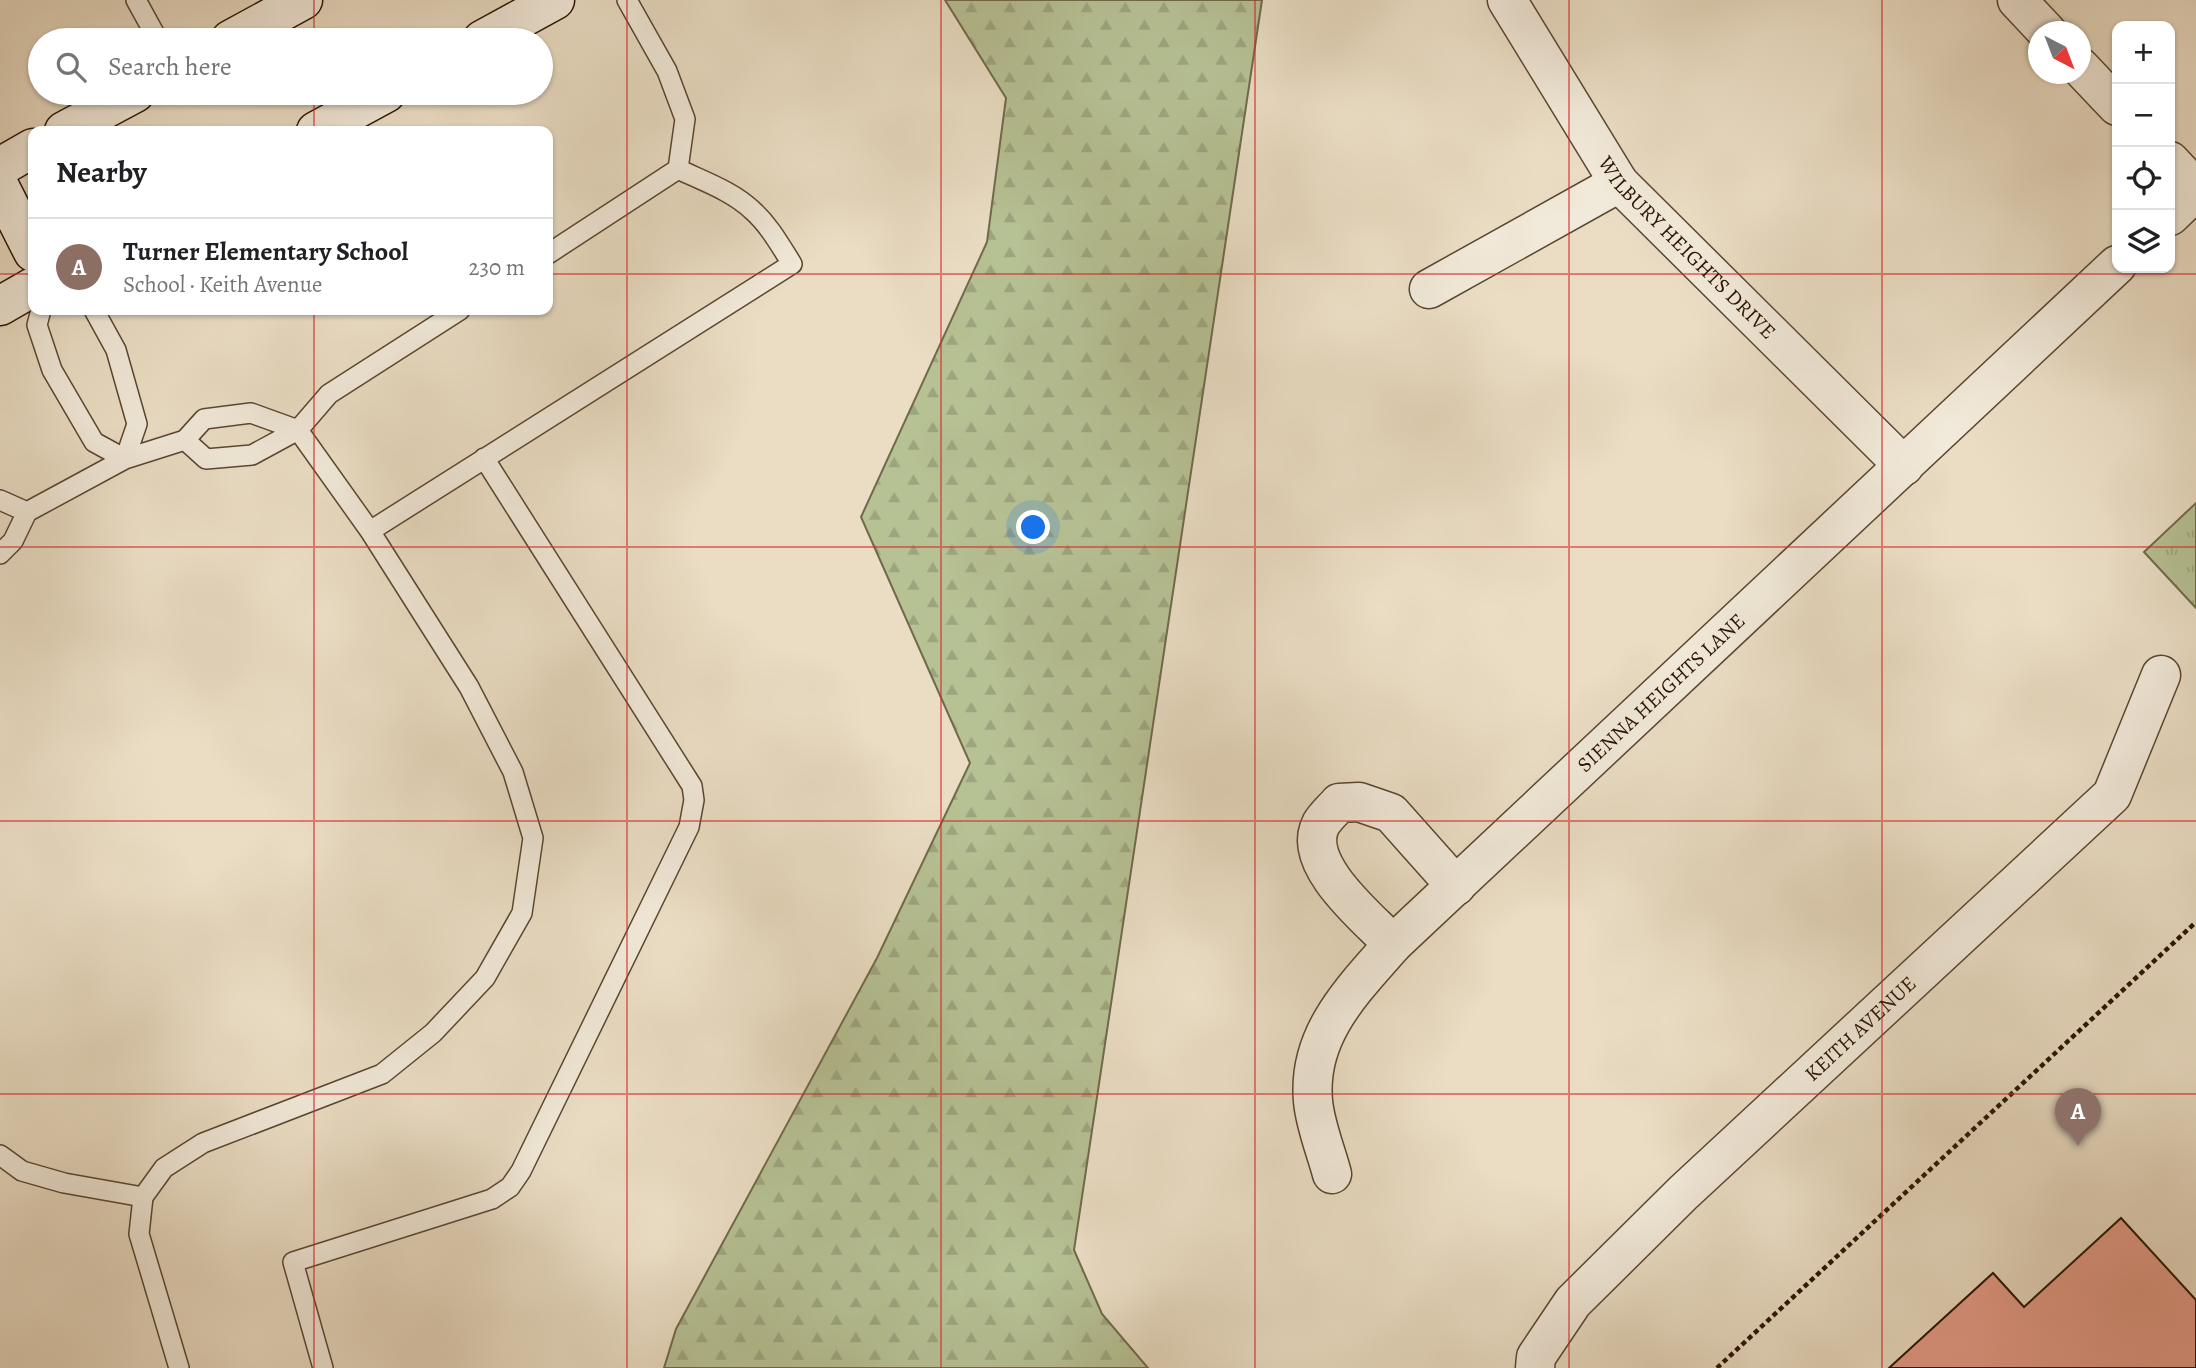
<!DOCTYPE html>
<html lang="en">
<head>
<meta charset="utf-8">
<style>
	body { margin:0; font-family:Alegreya,serif; background:#f2f2f2; color:#202124 }
	.controls { position:absolute; right:21px; top:21px; display:grid; overflow:hidden; border-radius:14px; box-shadow:0 2px 5px #0004 }
	.controls button { width:63px; height:63px; display:grid; place-items:center; padding:0; border:0; border-bottom:2px solid #e0e0e0; background:#fff; color:#202124; font:35px sans-serif }
	.compass { position:absolute; left:2028px; top:21px; width:63px; height:63px; border-radius:50%; background:#fff; box-shadow:0 2px 5px #0004; rotate:138deg }
	.you { position:absolute; left:1034px; top:528px; width:24px; height:24px; margin:-18px; border:5px solid #fff; border-radius:50%; background:#1a73e8; box-shadow:0 0 0 10px #1a73e833 }
	.badge { display:grid; place-items:center; width:46px; height:46px; border-radius:50%; background:#d93025; color:#fff; font-size:23px; font-weight:700 }
	.pin { position:absolute; translate:-50% -58px; filter:drop-shadow(0 2px 4px #0008) }
	.pin::after { content:''; position:absolute; top:37px; width:24px; height:21px; background:inherit; clip-path:polygon(0 0,100% 0,50% 100%) }
	.list { margin:0; padding:0; list-style:none }
	h2 { display:flex; justify-content:space-between; align-items:center; height:91px; margin:0; padding:0 28px; font-size:30px }
	h2 small { font-size:23px; font-weight:400; color:#757577 }
	.list li { display:grid; grid-template-columns:46px 1fr auto; gap:21px; align-items:center; box-sizing:border-box; height:98px; padding:0 28px; border-top:2px solid #e0e0e0 }
	.list b { display:block; font-size:26px; white-space:nowrap }
	.list p { margin:0; font-size:23px; white-space:nowrap; color:#757577 }
	.list em { font-size:23px; font-style:normal; color:#757577 }
	.icon { flex:none; width:38px; height:38px; fill:none; stroke:currentColor; stroke-width:2; stroke-linecap:round; stroke-linejoin:round }
	.map { position:relative; flex:none; width:2196px; height:1368px; overflow:hidden }
	.search { position:absolute; background:#fff; box-shadow:0 2px 5px #0004; left:28px; top:28px; width:525px; height:77px; display:flex; align-items:center; gap:18px; box-sizing:border-box; padding:0 24px; border-radius:38px; color:#757577; font-size:26px }
	.panel { position:absolute; background:#fff; box-shadow:0 2px 5px #0004; left:28px; top:126px; width:525px; height:189px; border-radius:14px }
	.map>svg:first-child { display:block }
	.grass { fill:url(#grass-tufts); stroke:#706a4a; stroke-width:2 }
	.forest { fill:url(#forest-firs); stroke:#706a4a; stroke-width:2 }
	.building { fill:#e49b88; stroke:#2a1400; stroke-width:2 }
	.lines { fill:none; stroke-linecap:round; stroke-linejoin:round }
	.service-casing { stroke:#5a4631; stroke-width:22 }
	.minor-casing { stroke:#5a4631; stroke-width:41 }
	.secondary-casing { stroke:#2a1400; stroke-width:41 }
	.path { stroke:#2a1400; stroke-width:4.5; stroke-dasharray:5 3.5; stroke-linecap:butt }
	.service { stroke:#f1e9d9; stroke-width:19 }
	.minor { stroke:#f1e9d9; stroke-width:38 }
	.secondary { stroke:#f1e9d9; stroke-width:38 }
	.grid { fill:none; stroke:#d62828; stroke-width:2; stroke-opacity:0.55 }
	.labels { text-anchor:middle; stroke-width:6; stroke-linejoin:round; paint-order:stroke }
	.street-label { font-size:21px; fill:#2a1400; stroke:#f1e9d9 }
</style>
</head>
<body>
<div class="map">
<svg width="2196" height="1368" viewBox="0 0 2196 1368">
	<defs>
		<pattern id="grass-tufts" width="24" height="20" patternUnits="userSpaceOnUse" patternTransform="scale(1.75)"><rect width="24" height="20" fill="#b6c194"/><path d="M3 7l-1-3M5 7V3M7 7l1-3M15 17l-1-3M17 17v-4M19 17l1-3" fill="none" stroke="#9da57e"/></pattern>
		<pattern id="forest-firs" width="22" height="20" patternUnits="userSpaceOnUse" patternTransform="scale(1.75)"><rect width="22" height="20" fill="#b6c194"/><path d="M5 1l3.5 6h-7zM16 11l3.5 6h-7z" fill="#9da57e"/></pattern>
	</defs>
	<rect width="100%" height="100%" fill="#eaddc4"/>
	<filter id="stains"><feTurbulence type="fractalNoise" baseFrequency=".00286" numOctaves="4"/><feColorMatrix values="0 0 0 0 .2 0 0 0 0 .09 0 0 0 0 .02 0 0 0 .5 -.17"/></filter>
	<radialGradient id="worn" r=".72"><stop offset=".6" stop-color="#630" stop-opacity="0"/><stop offset="1" stop-color="#630" stop-opacity=".3"/></radialGradient>
	<path class="grass" d="M2196,503V608L2144,552Z"/>
	<path class="forest" d="M945,0H1262L1074,1250L1102,1314L1148,1368H664L676,1329L877,958L970,763L861,517L987,242L1006,98Z"/>
	<path class="building" d="M2121,1218L2196,1300V1368H1889L1993,1273L2024,1307Z"/>
	<g class="lines">
		<defs>
			<path id="service" d="M136,0L158,40
				M627,0L667,71L685,119L678,169
				M548,254L678,169
				M41,310L37,325L52,370L94,442L125,459L137,424L116,350L94,310
				M251,413L298,430L252,455L206,459L185,440L204,419Z
				M0,500L27,512L13,541L0,554
				M27,512L125,459L185,440
				M370,531L792,264C780,245 769,225 752,210C732,191 703,181 678,169
				M0,1155L22,1171L64,1183L143,1197
				M179,1368L139,1234L143,1197L164,1168L203,1143L382,1074L433,1033L485,978L522,913L533,838L513,772L469,687L370,531L298,430L329,394L460,310
				M323,1368L293,1262L492,1199L510,1187L521,1171L689,827L694,800L692,786L484,458"/>
			<g id="minor">
				<path id="s1" d="M1507,0L1619,183L1904,466"/>
				<path d="M2017,0L2047,32"/>
				<path d="M2080,67L2117,106"/>
				<path d="M2170,161L2196,189"/>
				<path d="M2170,216L2196,191"/>
				<path d="M1429,289L1619,183"/>
				<path d="M1393,944C1369,919 1300,864 1321,824C1325,817 1334,809 1339,803L1359,802L1391,813L1456,886"/>
				<path id="s2" d="M1332,1174C1326,1151 1315,1125 1313,1101C1307,1034 1353,990 1393,944L2117,265"/>
				<path id="s3" d="M1535,1368L1536,1357L1573,1302L1683,1193L2112,795L2161,675"/>
			</g>
			<path id="secondary" d="M230,40L303,0
				M482,40L555,0
				M64,131L135,93
				M316,131L386,93
				M0,167L33,148
				M0,187L33,252
				M0,306L33,287"/>
		</defs>
		<use href="#service" class="service-casing"/>
		<use href="#minor" class="minor-casing"/>
		<use href="#secondary" class="secondary-casing"/>
		<path class="path" d="M1717,1368L2196,922"/>
		<use href="#service" class="service"/>
		<use href="#minor" class="minor"/>
		<use href="#secondary" class="secondary"/>
	</g>
	<path class="grid" d="M314,0V40M627,0V1368M941,0V1368M1255,0V1368M1569,0V1368M1882,0V1368M314,93V131M0,274H33M548,274H2196M314,310V1368M0,547H2196M0,821H2196M0,1094H2196"/>
	<g class="labels">
		<g class="street-label">
			<text dy="7" stroke="none"><textPath href="#s1" startOffset="308">WILBURY HEIGHTS DRIVE</textPath></text>
			<text dy="7" stroke="none"><textPath href="#s2" startOffset="625">SIENNA HEIGHTS LANE</textPath></text>
			<text dy="7" stroke="none"><textPath href="#s3" startOffset="474">KEITH AVENUE</textPath></text>
		</g>
	</g>
	<rect width="100%" height="100%" filter="url(#stains)"/>
	<rect width="100%" height="100%" fill="url(#worn)"/>
</svg>
<div class="controls">
<button>+</button>
<button>−</button>
<button><svg class="icon" aria-label="locate" viewBox="0 0 24 24"><circle cx="12" cy="12" r="6"/><path d="M12 2v4M12 18v4M2 12h4M18 12h4"/></svg></button>
<button><svg class="icon" aria-label="layers" viewBox="0 0 24 24"><path d="M12 4l9 5-9 5-9-5zM3 14l9 5 9-5"/></svg></button>
</div>
<svg class="compass" viewBox="-18 -18 36 36"><path d="M0-13l5 13h-10z" fill="#e53935"/><path d="M0 13l5-13h-10z" fill="#757577"/></svg>
<div class="you"></div>
<div class="pin badge" style="left:2078px;top:1146px;background:#8d6e63">A</div>
<div class="search"><svg class="icon" aria-label="search" viewBox="0 0 24 24"><circle cx="10" cy="10" r="6"/><path d="M15 15l6 6"/></svg>Search here</div>
<section class="panel">
<h2>Nearby<small></small></h2>
<ul class="list">
<li><span class="badge" style="background:#8d6e63">A</span><div><b>Turner Elementary School</b><p>School · Keith Avenue</p></div><em>230 m</em></li>
</ul>
</section>
</div>
</body>
</html>
